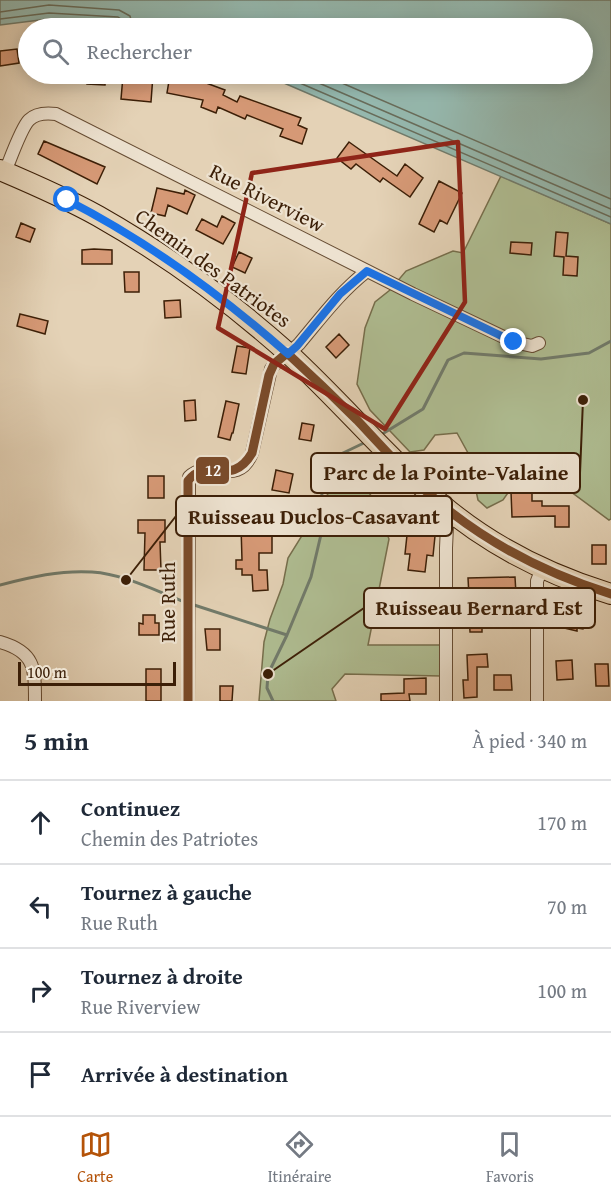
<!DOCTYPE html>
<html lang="fr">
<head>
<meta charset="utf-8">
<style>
	body { margin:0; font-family:"Gentium Book Plus",serif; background:#f6f6f7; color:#1f2937 }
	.scale { position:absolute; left:18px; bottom:15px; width:158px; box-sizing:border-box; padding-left:6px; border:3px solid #3c1f07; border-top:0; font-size:16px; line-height:21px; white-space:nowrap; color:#3c1f07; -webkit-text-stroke:4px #ede2d0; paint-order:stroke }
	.stop { position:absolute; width:18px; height:18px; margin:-14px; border:4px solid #1a73e8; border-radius:50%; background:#fff }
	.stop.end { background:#1a73e8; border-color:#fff; box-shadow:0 2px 6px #0008 }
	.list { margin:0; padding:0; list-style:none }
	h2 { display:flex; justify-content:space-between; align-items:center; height:78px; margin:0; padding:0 24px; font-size:26px }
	h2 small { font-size:20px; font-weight:400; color:#747a83 }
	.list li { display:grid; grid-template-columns:39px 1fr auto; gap:18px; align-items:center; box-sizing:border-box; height:84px; padding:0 24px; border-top:2px solid #e0e1e3 }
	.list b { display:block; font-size:22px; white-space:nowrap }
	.list p { margin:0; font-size:20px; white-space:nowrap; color:#747a83 }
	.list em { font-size:20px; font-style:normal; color:#747a83 }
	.icon { flex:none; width:33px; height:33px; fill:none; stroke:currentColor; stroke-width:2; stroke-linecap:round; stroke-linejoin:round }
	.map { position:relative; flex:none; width:611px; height:701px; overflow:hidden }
	.search { position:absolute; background:#fff; box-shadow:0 3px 15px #0003; left:18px; right:18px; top:18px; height:66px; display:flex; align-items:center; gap:15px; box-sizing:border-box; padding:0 21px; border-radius:33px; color:#747a83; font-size:22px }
	.sheet { height:414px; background:#fff }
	nav { display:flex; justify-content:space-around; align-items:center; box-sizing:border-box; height:84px; border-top:2px solid #e0e1e3; background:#fff; font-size:16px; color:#747a83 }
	nav a { display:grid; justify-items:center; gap:3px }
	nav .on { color:#b45309 }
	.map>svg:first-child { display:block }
	.green { fill:#afbd92; stroke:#766e4c; stroke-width:1.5 }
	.water { fill:#95b8ae; stroke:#717b6b; stroke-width:1.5 }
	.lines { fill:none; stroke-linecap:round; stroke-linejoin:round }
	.shore { stroke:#686c5a; stroke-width:1.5 }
	.stream { stroke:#717b6b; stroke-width:3 }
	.building { fill:#d69976; stroke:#3c1f07; stroke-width:1.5 }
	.street-casing { stroke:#664c33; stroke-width:14 }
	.primary-casing { stroke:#3c1f07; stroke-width:22 }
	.street { stroke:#ede2d0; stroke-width:12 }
	.primary { stroke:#e4d2b6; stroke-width:20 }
	.bus-1-casing { stroke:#ede2d0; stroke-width:14 }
	.bus-1 { stroke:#7a4b2a; stroke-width:9 }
	.route { stroke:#1a73e8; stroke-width:8 }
	.marked { fill:none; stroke:#8f2418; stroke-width:4.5; stroke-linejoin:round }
	.labels { text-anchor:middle; stroke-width:4.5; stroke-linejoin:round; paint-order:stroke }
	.street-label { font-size:21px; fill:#3c1f07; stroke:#ede2d0 }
	.leader { fill:none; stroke:#3c1f07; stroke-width:2 }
	.callout-dot { fill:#3c1f07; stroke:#ede2d0; stroke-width:2 }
	.callout { fill:#ede2d0; stroke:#3c1f07; stroke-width:2 }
	.callout-label { font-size:22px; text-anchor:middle; font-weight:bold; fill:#3c1f07 }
	.line-badge { stroke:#ede2d0; stroke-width:2 }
	.badge-label { font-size:16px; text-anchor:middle; font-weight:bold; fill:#fff }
</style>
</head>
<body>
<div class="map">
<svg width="611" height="701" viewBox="0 0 611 701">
	<rect width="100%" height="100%" fill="#e4d2b6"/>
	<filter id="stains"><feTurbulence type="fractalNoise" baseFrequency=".00333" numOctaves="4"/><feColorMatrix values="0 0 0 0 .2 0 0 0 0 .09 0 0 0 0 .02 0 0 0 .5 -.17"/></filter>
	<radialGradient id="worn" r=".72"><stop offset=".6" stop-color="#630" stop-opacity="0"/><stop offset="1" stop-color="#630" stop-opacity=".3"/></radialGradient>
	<path class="green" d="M501,176L611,224V519L609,520L548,475L534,469L519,477L503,500L487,508L478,500L468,453L457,433L435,435L424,450L410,452L370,410L357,384L365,328L375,302L390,290L406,271L453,251L463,253Z
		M356,476L373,498L389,539L368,645H441V676L345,674L332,689L336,701H259L264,642L270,619L283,584L288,558L334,484Z"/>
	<path class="water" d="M0,0H611V224L263,74H582V28H120L119,23L48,19L0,25Z"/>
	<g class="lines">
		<path class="shore" d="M0,12L49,5L119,10L130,16L133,28
			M0,19L49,13L118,17L124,21L125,28
			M279,74L611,217
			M298,74L611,209
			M321,74L611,199"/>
		<path class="stream" d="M379,436L423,409L448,360L464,353L541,359L589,353L611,341
			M0,585C31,577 60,570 92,572C124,574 156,591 185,602
			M191,604L287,635
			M273,701L267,688L268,674L287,635L311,577L323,526L321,469L343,453L368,441"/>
	</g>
	<path class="building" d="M17,49L19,63L0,66V51Z
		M88,74H106L105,85L87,84Z
		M136,74L153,75L151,102L121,99L123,76L136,78Z
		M170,75L198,78V80L225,90L223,95L237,102L240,96L301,118L298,125L307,129L302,144L280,136L283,129L247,115L245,119L218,107L216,113L201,107L203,100L167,93Z
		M44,141L105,167L97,184L38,154Z
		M349,142L397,176L405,164L423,178L410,197L383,178L380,182L356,164L351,169L337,158Z
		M439,181L462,193L447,224L440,220L434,232L419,224Z
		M157,188L184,194L185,190L195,195L187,214L168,205L165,216L151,213Z
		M222,216L235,223L223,244L196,230L202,219L217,227Z
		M21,223L35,229L30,242L16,237Z
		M556,232L568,233L566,256L578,257L577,276L563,275L564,257L554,256Z
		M511,242L532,243L531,255L510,253Z
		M94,249L112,250V264H82V250Z
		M239,252L252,258L245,273L232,267Z
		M124,272H139V292H125Z
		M180,300L181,317L165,318L164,301Z
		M20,314L48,321L45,334L17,326Z
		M339,334L349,345L336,358L326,347Z
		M237,346L250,348L246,374L232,372Z
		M195,400L196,420L185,421L184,401Z
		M226,401L239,404L233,433H232L230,440L218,437Z
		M302,423L314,425L311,441L299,439Z
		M276,470L293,474L289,493L272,490Z
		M148,476H164V498H148Z
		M511,492H532V501H542V506H569V527H555V516L512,517Z
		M410,507L429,509L437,516L433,556L427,555L425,572L408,570L410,554H405Z
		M274,508L275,536H272V553H259V570H267L268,590L253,591L252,575H242V569H236V560H242L241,526L259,525V509Z
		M138,520H165V542H160L161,570H144L145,533H138Z
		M592,545H606V564H592Z
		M515,577L516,594L469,596L468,578Z
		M577,612L587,614L583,629L577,628V631L564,628L568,613L576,615Z
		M469,613H482V632H470Z
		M143,615H155V623H159V635H139V623L143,624Z
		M205,629H220V650H207Z
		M487,654L488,667H477V697L464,698L463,680H468L467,655Z
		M572,660L573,679L557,680L556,661Z
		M595,664H608L609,686H596Z
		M146,669H161V701H146Z
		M494,675H511L512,690H494Z
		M426,678V694H409L410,701H381V694L404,693V679Z
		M220,686H233L232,701H220Z"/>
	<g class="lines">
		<defs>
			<path id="street" d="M5,172C10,160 21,128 29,120C36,113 48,113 56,114L413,294L514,342L532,346L539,343
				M0,642C35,652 35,668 35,701
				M188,701L189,477C209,457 238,489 252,453L271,369C278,358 290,353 299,344C321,318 340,292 367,271
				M446,701V548L447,526L453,514
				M537,701V581L542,568"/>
			<path id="primary" d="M0,170C33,184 67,199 98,216C165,254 232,303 289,354C341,402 387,457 440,503C490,546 549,575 611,594"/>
		</defs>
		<use href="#street" class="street-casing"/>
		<use href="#primary" class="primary-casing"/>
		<use href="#street" class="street"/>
		<use href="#primary" class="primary"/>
		<defs>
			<path id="bus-1" d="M188,701V481C207,455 231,489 252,453L269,375L274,364L287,353C311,375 334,397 357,420C387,452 417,486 452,513C500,550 554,576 611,594"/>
		</defs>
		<use href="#bus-1" class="bus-1-casing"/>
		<use href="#bus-1" class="bus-1"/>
	</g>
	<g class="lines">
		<path class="route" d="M67,200C147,241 221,295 288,354L297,346L340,294L367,271L514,342"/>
	</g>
	<path class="marked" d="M458,142L465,302L385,429L218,328L252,173Z"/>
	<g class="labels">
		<g class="street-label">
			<text transform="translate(267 198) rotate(27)" y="7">Rue Riverview</text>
			<text transform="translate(213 268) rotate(36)" y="7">Chemin des Patriotes</text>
			<text transform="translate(168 602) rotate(-90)" y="7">Rue Ruth</text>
		</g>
	</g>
	<path class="leader" d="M583 400L580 473M126 580L176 516M268 674L364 608"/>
	<g class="callout-dot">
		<circle cx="583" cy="400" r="6"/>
		<circle cx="126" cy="580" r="6"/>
		<circle cx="268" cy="674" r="6"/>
	</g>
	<g class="callout">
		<rect x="311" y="453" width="269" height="40" rx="6"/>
		<rect x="176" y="496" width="276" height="40" rx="6"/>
		<rect x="364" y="588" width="231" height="40" rx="6"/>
	</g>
	<g class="callout-label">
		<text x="446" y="480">Parc de la Pointe-Valaine</text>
		<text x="314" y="524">Ruisseau Duclos-Casavant</text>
		<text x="479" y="615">Ruisseau Bernard Est</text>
	</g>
	<rect class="line-badge" x="195" y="456" width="35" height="29" rx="6" fill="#7a4b2a"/>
	<g class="badge-label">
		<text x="213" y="476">12</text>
	</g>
	<rect width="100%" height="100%" filter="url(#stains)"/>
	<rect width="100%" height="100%" fill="url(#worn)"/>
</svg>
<div class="scale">100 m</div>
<div class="stop" style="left:67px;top:200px"></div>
<div class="stop end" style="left:514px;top:342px"></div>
<div class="search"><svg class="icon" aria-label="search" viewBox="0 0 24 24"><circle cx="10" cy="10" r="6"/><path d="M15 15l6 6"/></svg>Rechercher</div>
</div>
<section class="sheet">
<h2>5 min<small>À pied · 340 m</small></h2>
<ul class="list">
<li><svg class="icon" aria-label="ahead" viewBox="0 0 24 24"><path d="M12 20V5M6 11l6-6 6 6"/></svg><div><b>Continuez</b><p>Chemin des Patriotes</p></div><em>170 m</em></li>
<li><svg class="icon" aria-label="left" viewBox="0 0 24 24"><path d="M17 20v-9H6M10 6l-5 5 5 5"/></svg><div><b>Tournez à gauche</b><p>Rue Ruth</p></div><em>70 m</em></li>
<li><svg class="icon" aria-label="right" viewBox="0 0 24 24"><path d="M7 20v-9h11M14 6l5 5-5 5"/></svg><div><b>Tournez à droite</b><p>Rue Riverview</p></div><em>100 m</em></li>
<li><svg class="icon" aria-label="arrive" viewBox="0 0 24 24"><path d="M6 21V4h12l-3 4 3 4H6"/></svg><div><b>Arrivée à destination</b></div></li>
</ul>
</section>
<nav>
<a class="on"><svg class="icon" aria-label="map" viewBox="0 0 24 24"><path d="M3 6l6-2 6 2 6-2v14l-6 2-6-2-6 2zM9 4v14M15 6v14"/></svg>Carte</a>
<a><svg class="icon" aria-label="directions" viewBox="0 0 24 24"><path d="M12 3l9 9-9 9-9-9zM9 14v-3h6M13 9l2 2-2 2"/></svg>Itinéraire</a>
<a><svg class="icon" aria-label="saved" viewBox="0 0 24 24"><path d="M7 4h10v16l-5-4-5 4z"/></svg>Favoris</a>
</nav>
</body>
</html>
